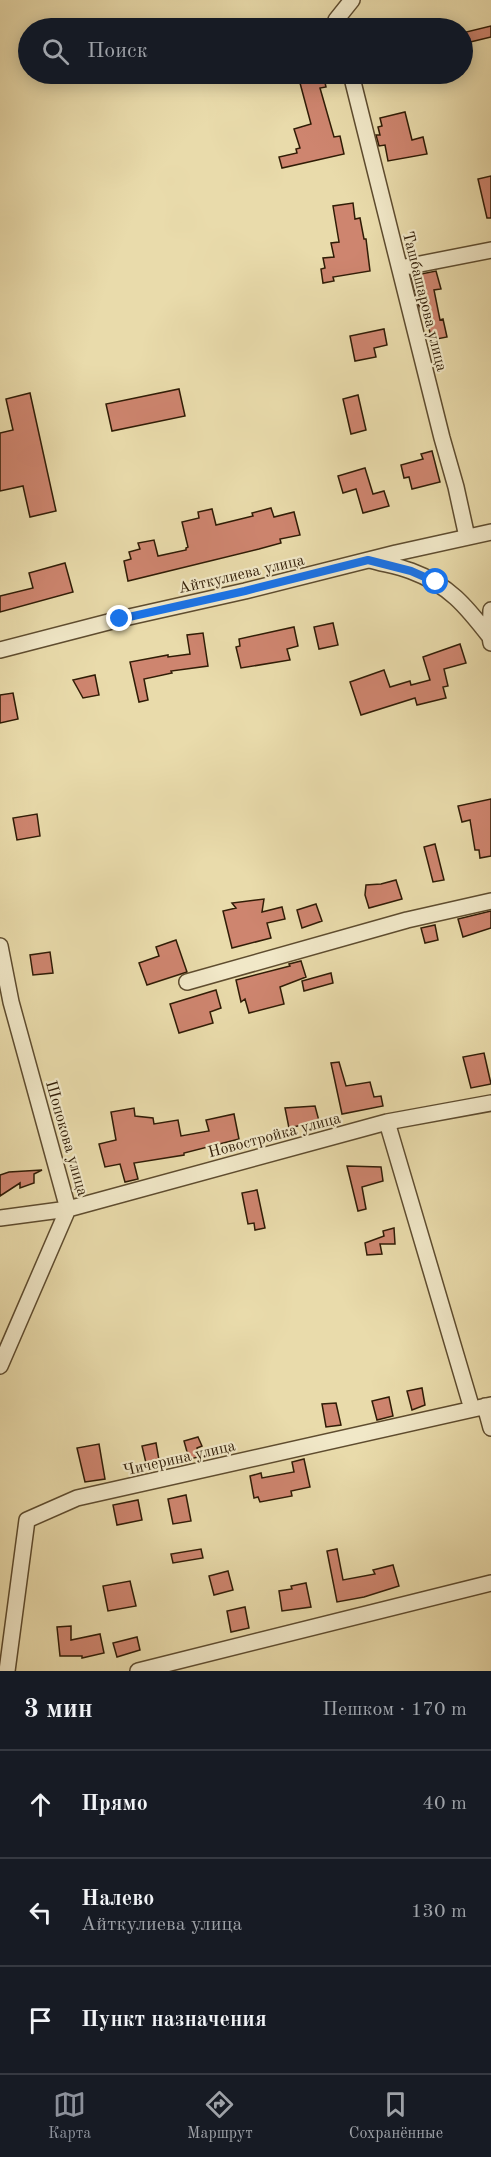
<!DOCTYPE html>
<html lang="ru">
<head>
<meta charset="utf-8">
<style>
	body { margin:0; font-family:"Old Standard TT",serif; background:#242831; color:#f1f3f6 }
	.stop { position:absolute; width:18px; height:18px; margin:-14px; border:4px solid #1a73e8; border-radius:50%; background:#fff }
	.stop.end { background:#1a73e8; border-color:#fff; box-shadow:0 2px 6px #0008 }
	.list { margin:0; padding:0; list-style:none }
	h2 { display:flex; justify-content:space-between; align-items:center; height:78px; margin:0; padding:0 24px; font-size:26px }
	h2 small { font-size:20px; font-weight:400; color:#9ea1a6 }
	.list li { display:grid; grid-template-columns:39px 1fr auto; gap:18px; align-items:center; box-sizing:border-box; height:108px; padding:0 24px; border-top:2px solid #363941 }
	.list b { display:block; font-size:22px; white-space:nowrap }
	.list p { margin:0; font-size:20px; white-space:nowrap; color:#9ea1a6 }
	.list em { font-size:20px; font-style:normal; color:#9ea1a6 }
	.icon { flex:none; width:33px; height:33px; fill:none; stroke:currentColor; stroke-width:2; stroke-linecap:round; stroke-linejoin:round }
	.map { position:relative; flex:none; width:491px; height:1671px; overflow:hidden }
	.search { position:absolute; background:#171b24; box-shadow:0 3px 15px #0003; left:18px; right:18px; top:18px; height:66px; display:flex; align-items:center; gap:15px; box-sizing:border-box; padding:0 21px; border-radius:33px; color:#9ea1a6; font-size:22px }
	.sheet { height:402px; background:#171b24 }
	nav { display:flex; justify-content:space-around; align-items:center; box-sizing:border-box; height:84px; border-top:2px solid #363941; background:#171b24; font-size:16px; color:#9ea1a6 }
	nav a { display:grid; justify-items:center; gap:3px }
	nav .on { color:#8c9099 }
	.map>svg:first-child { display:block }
	.building { fill:#ce856f; stroke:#301c06; stroke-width:1.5 }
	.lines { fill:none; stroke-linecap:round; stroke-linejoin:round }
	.street-casing { stroke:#5e4c2f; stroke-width:18 }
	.street { stroke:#f1e8c8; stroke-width:15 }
	.route { stroke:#1a73e8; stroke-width:8 }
	.labels { text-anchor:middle; stroke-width:4.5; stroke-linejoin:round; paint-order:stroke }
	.street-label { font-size:16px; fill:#301c06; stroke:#f1e8c8 }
</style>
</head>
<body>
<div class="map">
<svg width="491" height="1671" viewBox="0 0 491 1671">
	<rect width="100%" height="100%" fill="#e9dbab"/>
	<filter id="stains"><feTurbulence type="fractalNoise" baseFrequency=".00333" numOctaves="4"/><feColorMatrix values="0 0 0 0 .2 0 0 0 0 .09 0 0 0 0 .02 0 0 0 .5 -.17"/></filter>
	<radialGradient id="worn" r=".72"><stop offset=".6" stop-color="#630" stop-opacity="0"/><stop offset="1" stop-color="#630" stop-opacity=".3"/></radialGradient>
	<path class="building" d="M491,26V37L462,44V33Z
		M306,74H323L326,87L320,88L334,137L340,136L344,154L282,168L279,157L297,153L296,149L300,148L294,129L311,124L300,83L308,81Z
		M405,112L412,140L423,137L427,154L388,161L385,145L379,146L376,135H380L378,127L382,126L380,118Z
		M491,176V218H487L478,179Z
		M353,203L355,219L360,218L364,239H366L370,271L333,277L334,281L323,283L321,269L325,268L323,258L334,257L331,243L339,242L333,206Z
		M436,271L441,289L434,290L440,320L443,319L447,337L432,340L424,310H420L411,276Z
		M384,329L387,345L374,348L376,357L355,361L350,336Z
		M179,389L185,416L112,431L106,404Z
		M30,393L56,511L30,517L23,486L0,491V433L13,430L6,399Z
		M358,395L366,430L351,434L343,399Z
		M432,451L440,482L412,489L409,477L404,478L401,465L423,459L421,454Z
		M365,468L373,494L384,491L389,506L363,513L356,489L343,493L338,476Z
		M271,508L274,517L294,512L300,535L280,539L281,543L259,549L128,581L124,561L131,559L129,552L140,549L138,543L154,540L158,556L186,550V548L188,547L182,522L199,518L198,512L212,509L216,525L253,516L252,513Z
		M65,563L73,592L0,612V596L33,588L29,573Z
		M333,623L338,645L319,649L314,627Z
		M294,627L298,646L287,649L290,660L241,668L236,647L240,646L239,639Z
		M203,633L208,666L171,671L172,673L144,679L148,700L139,702L130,662L168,655V657L190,654L187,635Z
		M460,644L466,663L444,669L448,686L443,687L446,698L417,705L415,698L361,715L350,682L384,670L390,687L410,681L411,685L430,680L423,657Z
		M95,675L99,695L83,698L73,680Z
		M13,693L18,719L0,723V695Z
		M491,799V856L480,858L479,850H475L470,820L462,822L458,806Z
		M37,814L40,836L17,840L13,818Z
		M435,844L444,880L433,882L424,847Z
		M396,880L402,899L369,908L365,895L366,885L381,884Z
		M264,899L262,912L282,907L285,919L267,923L271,938L232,948L223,911L236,908L232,903Z
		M316,904L322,921L302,928L297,910Z
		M491,911V928L463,937L458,919Z
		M435,925L438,940L425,943L421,928Z
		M176,940L187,972L147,985L139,963L159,956L156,947Z
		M50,952L53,973L33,975L30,955Z
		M301,961L306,977L280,987L284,1004L249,1013L245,999L241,1002L236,980L290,966L289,964Z
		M331,973L333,983L304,991L302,981Z
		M216,990L221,1008L210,1012L213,1023L179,1033L170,1004Z
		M484,1053L491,1084L471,1088L463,1057Z
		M339,1062L346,1086L370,1082L374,1097L381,1096L383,1106L342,1114L331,1063Z
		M315,1106L319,1121L289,1128L285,1108Z
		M134,1108L135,1116L153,1118L154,1124L178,1120L181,1136L209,1131L206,1120L234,1114L239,1139L184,1153V1155L134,1163L138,1179L125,1182L120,1164L105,1167L99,1144L116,1140L111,1112Z
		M347,1166L381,1167L383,1181L362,1187L366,1209L358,1211Z
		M42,1170L34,1174V1183L20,1188V1183L0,1196V1175L9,1172Z
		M257,1190L265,1228L255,1230L254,1223L248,1224L242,1193Z
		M394,1228L395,1244H380L382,1254L367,1255L365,1243L384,1236L383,1231Z
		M422,1388L425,1405L412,1410L407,1391Z
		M389,1397L393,1416L377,1420L372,1401Z
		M336,1403L341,1425L326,1427L322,1404Z
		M198,1437L202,1446L197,1448L199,1457L189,1459L184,1441Z
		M156,1443L159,1460L146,1463L142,1446Z
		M99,1444L105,1479L85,1482L77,1448Z
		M304,1459L310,1487L291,1491L292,1496L260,1502L258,1497L254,1498L250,1476L261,1473L262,1478L294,1472L292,1462Z
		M186,1495L191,1521L173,1524L168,1499Z
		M138,1500L142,1520L117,1525L113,1505Z
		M201,1549L203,1558L173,1563L171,1554Z
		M337,1549L343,1580L375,1574L373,1570L393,1565L399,1586L364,1597L337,1602L327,1551Z
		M228,1571L233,1590L214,1595L209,1576Z
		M130,1581L136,1606L108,1611L103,1586Z
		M306,1583L311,1607L282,1611L279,1591L292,1589L291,1586Z
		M245,1607L249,1628L231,1632L227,1611Z
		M71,1626V1640L100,1634L104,1653L82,1658V1656H60L57,1627Z
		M137,1637L140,1650L117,1657L113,1643Z"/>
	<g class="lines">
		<defs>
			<path id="street" d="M338,28L336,20L352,0
				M351,74L442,438L456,487L467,537
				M400,268L491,250
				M370,560C384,564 398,566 411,571C449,585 466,606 490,637L491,643
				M490,637L491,610
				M0,650L120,619L245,591L396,553L491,532
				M0,946L11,1002L68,1209L0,1366
				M187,982L407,920L491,901
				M387,1122L472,1409
				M0,1218L68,1209L387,1122L491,1103
				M485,1406L491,1428
				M7,1671L27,1520L77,1498L491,1405
				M138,1671L491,1583"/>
		</defs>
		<use href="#street" class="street-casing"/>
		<use href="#street" class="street"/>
	</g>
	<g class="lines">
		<path class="route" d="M120,619L245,591L368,560L411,571L436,582"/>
	</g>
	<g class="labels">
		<g class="street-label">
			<text transform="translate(426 301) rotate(76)" y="6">Ташбашарова улица</text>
			<text transform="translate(241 573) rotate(-13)" y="6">Айткулиева улица</text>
			<text transform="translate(274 1134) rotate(-15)" y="6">Новостройка улица</text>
			<text transform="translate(68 1138) rotate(74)" y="6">Шопокова улица</text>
			<text transform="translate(179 1457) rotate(-13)" y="6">Чичерина улица</text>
		</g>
	</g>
	<rect width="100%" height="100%" filter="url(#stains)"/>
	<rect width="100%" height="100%" fill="url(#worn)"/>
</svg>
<div class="stop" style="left:436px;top:582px"></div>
<div class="stop end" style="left:120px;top:619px"></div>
<div class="search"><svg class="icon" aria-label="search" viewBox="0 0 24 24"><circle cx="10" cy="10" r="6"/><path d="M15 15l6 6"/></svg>Поиск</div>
</div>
<section class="sheet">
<h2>3 мин<small>Пешком · 170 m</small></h2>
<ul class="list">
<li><svg class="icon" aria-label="ahead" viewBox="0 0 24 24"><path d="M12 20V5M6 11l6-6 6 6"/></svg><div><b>Прямо</b></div><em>40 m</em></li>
<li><svg class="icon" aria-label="left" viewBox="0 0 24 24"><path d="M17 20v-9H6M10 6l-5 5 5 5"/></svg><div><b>Налево</b><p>Айткулиева улица</p></div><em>130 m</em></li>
<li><svg class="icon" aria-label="arrive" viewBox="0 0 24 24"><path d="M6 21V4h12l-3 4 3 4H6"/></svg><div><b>Пункт назначения</b></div></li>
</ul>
</section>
<nav>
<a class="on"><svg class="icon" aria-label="map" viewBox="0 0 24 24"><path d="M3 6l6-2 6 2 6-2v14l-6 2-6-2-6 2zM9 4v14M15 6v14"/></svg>Карта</a>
<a><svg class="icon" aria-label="directions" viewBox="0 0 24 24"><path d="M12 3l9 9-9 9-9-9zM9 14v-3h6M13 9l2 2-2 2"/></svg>Маршрут</a>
<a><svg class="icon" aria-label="saved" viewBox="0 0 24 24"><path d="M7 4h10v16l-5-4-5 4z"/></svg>Сохранённые</a>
</nav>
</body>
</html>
